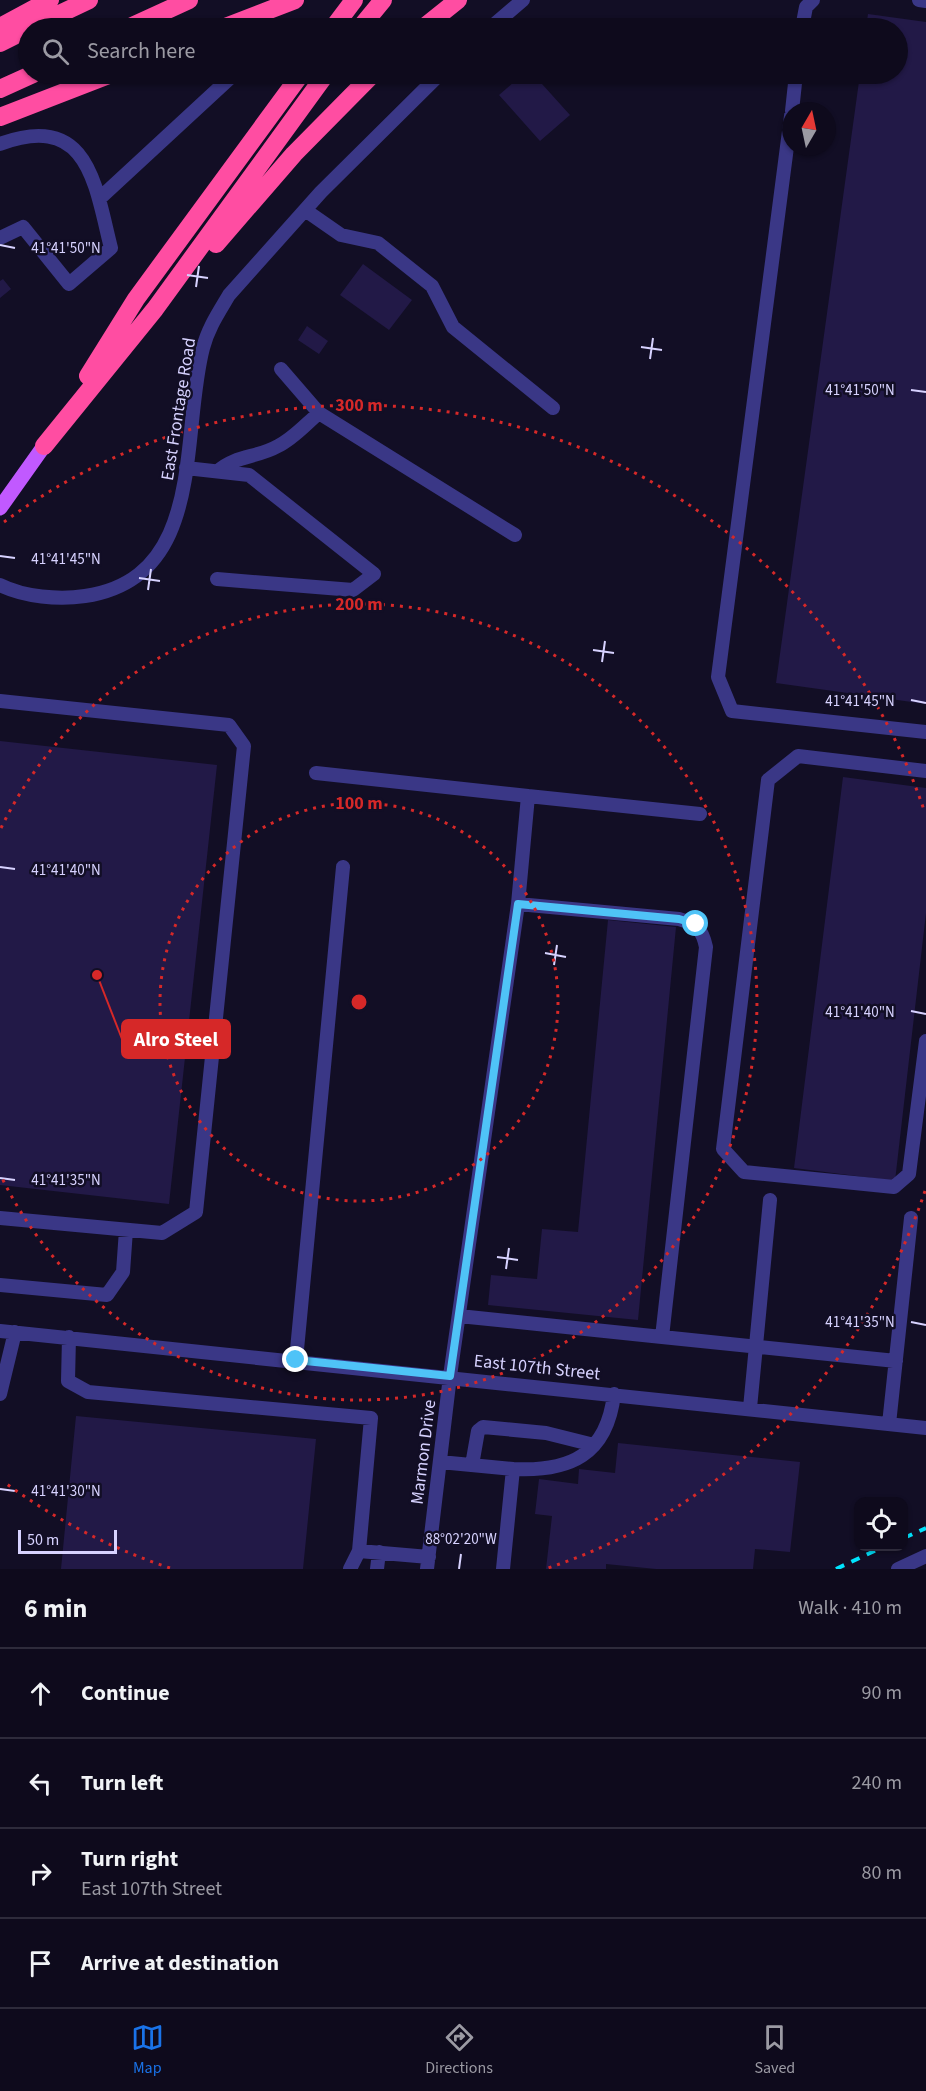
<!DOCTYPE html>
<html lang="en">
<head>
<meta charset="utf-8">
<style>
	body { margin:0; font-family:"Source Sans 3",sans-serif; background:#1c1829; color:#f1f3f6 }
	.controls { position:absolute; right:18px; bottom:18px; display:grid; overflow:hidden; border-radius:12px; box-shadow:0 2px 4px #0004 }
	.controls button { width:54px; height:54px; display:grid; place-items:center; padding:0; border:0; border-bottom:2px solid #2e2b3b; background:#0e0a1c; color:#f1f3f6; font:30px sans-serif }
	.compass { position:absolute; left:782px; top:102px; width:54px; height:54px; border-radius:50%; background:#0e0a1c; box-shadow:0 2px 4px #0004; rotate:9deg }
	.scale { position:absolute; left:18px; bottom:15px; width:99px; box-sizing:border-box; padding-left:6px; border:3px solid #d7d2ff; border-top:0; font-size:16px; line-height:21px; white-space:nowrap; color:#d7d2ff; -webkit-text-stroke:4px #120e25; paint-order:stroke }
	.stop { position:absolute; width:18px; height:18px; margin:-14px; border:4px solid #4fc3f7; border-radius:50%; background:#fff }
	.stop.end { background:#4fc3f7; border-color:#fff; box-shadow:0 2px 6px #0008 }
	.list { margin:0; padding:0; list-style:none }
	h2 { display:flex; justify-content:space-between; align-items:center; height:78px; margin:0; padding:0 24px; font-size:26px }
	h2 small { font-size:20px; font-weight:400; color:#9b9aa3 }
	.list li { display:grid; grid-template-columns:39px 1fr auto; gap:18px; align-items:center; box-sizing:border-box; height:90px; padding:0 24px; border-top:2px solid #2e2b3b }
	.list b { display:block; font-size:22px; white-space:nowrap }
	.list p { margin:0; font-size:20px; white-space:nowrap; color:#9b9aa3 }
	.list em { font-size:20px; font-style:normal; color:#9b9aa3 }
	.icon { flex:none; width:33px; height:33px; fill:none; stroke:currentColor; stroke-width:2; stroke-linecap:round; stroke-linejoin:round }
	.map { position:relative; flex:none; width:926px; height:1569px; overflow:hidden }
	.search { position:absolute; background:#0e0a1c; box-shadow:0 2px 4px #0004; left:18px; right:18px; top:18px; height:66px; display:flex; align-items:center; gap:15px; box-sizing:border-box; padding:0 21px; border-radius:33px; color:#9b9aa3; font-size:22px }
	.sheet { height:438px; background:#0e0a1c }
	nav { display:flex; justify-content:space-around; align-items:center; box-sizing:border-box; height:84px; border-top:2px solid #2e2b3b; background:#0e0a1c; font-size:16px; color:#9b9aa3 }
	nav a { display:grid; justify-items:center; gap:3px }
	nav .on { color:#1a73e8 }
	.map>svg:first-child { display:block }
	.building { fill:#221947 }
	.lines { fill:none; stroke-linecap:round; stroke-linejoin:round }
	.minor { stroke:#3a3786; stroke-width:14 }
	.major { stroke:#c159ff; stroke-width:15 }
	.highway { stroke:#ff4da2; stroke-width:18 }
	.rail { stroke:#00e3fd; stroke-width:4; stroke-dasharray:9 8; stroke-linecap:butt }
	.route { stroke:#4fc3f7; stroke-width:8 }
	.ticks { fill:none; stroke:#d7d2ff; stroke-width:2 }
	.ring { fill:none; stroke:#d62828; stroke-width:3; stroke-dasharray:3 6 }
	.labels { text-anchor:middle; stroke-width:5; stroke-linejoin:round; paint-order:stroke }
	.street-label { font-size:18px; fill:#d7d2ff; stroke:#120e25 }
	.ticks-label { font-size:15px; text-anchor:middle; fill:#d7d2ff; stroke:#120e25; stroke-width:5; stroke-linejoin:round; paint-order:stroke }
	.centre { fill:#d62828; stroke:#120e25; stroke-width:3 }
	.ring-label { font-size:18px; text-anchor:middle; font-weight:bold; fill:#d62828; stroke:#120e25; stroke-width:5; stroke-linejoin:round; paint-order:stroke }
	.leader { fill:none; stroke:#d62828; stroke-width:2 }
	.callout-dot { fill:#d62828; stroke:#120e25; stroke-width:2 }
	.callout { fill:#d62828; stroke:#d62828; stroke-width:2 }
	.callout-label { font-size:20px; text-anchor:middle; font-weight:bold; fill:#fff }
</style>
</head>
<body>
<div class="map">
<svg width="926" height="1569" viewBox="0 0 926 1569">
	<rect width="100%" height="100%" fill="#120e25"/>
	<path class="building" d="M868,14L926,22V704L776,683L860,74H898V28H866Z
		M523,74H533L570,115L540,141L499,95Z
		M363,264L412,300L389,330L340,295Z
		M3,279L11,289L0,298V281Z
		M307,326L328,341L319,354L298,340Z
		M0,741L217,765L169,1204L0,1185Z
		M843,777L926,788V913L895,1181L794,1168Z
		M608,920L676,927L638,1320L488,1305L491,1275L537,1279L542,1229L578,1232Z
		M76,1416L316,1439L303,1569H61Z
		M618,1443L800,1462L790,1552L755,1549L753,1569H656L606,1564V1569H546L552,1516L535,1514L539,1479L578,1484L579,1469L615,1473Z"/>
	<g class="lines">
		<path class="minor" d="M919,0L926,1
			M490,28L523,0
			M802,28L806,7L813,0
			M792,111L796,74
			M791,116L718,677L732,711L926,732
			M0,144C89,111 95,185 111,248L69,284L23,227L0,238
			M99,199L231,77
			M305,210L341,235L378,243L432,286L453,327L553,408
			M281,369L319,413L515,535
			M186,468L249,475L374,574L353,590L217,579
			M218,471C236,455 257,458 278,446C293,439 306,424 319,413
			M0,585C24,597 59,600 85,596C207,578 180,436 203,348C208,328 219,312 229,295L321,192L440,74
			M0,701L229,725L244,746L196,1212L162,1233L0,1218
			M926,771L798,756L768,780L723,1149L744,1172L894,1187L909,1174L926,1041
			M316,773L528,796L518,904
			M528,796L700,814
			M0,1285L107,1295L123,1272L126,1230
			M0,1331L926,1428
			M69,1337L68,1381L88,1392L371,1418L359,1551
			M662,1337L896,1361
			M296,1360L343,867
			M0,1394L15,1332
			M750,1408L770,1200
			M889,1424L911,1218
			M440,1462L513,1469L503,1569
			M472,1465L478,1431L483,1427L546,1433L594,1445
			M513,1469C570,1472 607,1455 614,1394
			M350,1569L359,1551L429,1557
			M377,1569L379,1552
			M427,1569L450,1376L518,904L679,919C696,924 702,928 706,947L662,1337L459,1316
			M898,1569L926,1556"/>
		<path class="major" d="M0,508L44,446"/>
		<path class="highway" d="M0,27L50,0
			M30,28L89,0
			M128,28L189,0
			M223,28L295,0
			M333,28L354,0
			M360,28L383,0
			M423,28L458,0
			M0,43L28,29
			M0,89L33,74
			M0,117L111,74
			M216,244L294,154L373,74
			M88,376L136,299L301,74
			M44,446L155,309L326,74"/>
		<path class="rail" d="M904,1538L926,1528
			M836,1569L885,1546"/>
	</g>
	<g class="lines">
		<path class="route" d="M296,1360L450,1376L518,904L679,919L696,924"/>
	</g>
	<path class="ticks" d="M0,245L15,248M187,275L208,278M196,287L199,266M641,347L662,350M650,359L653,338M911,390L926,392M0,556L15,558M139,578L160,581M148,590L151,569M593,650L614,653M602,662L605,641M911,700L926,703M0,867L15,869M545,953L566,957M554,965L557,945M911,1011L926,1014M0,1178L15,1180M497,1257L518,1260M506,1269L509,1248M911,1322L926,1325M0,1489L15,1491M459,1569L461,1554"/>
	<g class="ring">
		<circle cx="359" cy="1002" r="199"/>
		<path d="M1 828A398 398 0 1 1 1 1176"/>
		<path d="M925 1191A597 597 0 0 1 548 1568M170 1568A597 597 0 0 1 4 1482M4 522A597 597 0 0 1 925 813"/>
	</g>
	<g class="labels">
		<g class="street-label">
			<text transform="translate(178 409) rotate(-81)" y="6">East Frontage Road</text>
			<text transform="translate(537 1367) rotate(6)" y="6">East 107th Street</text>
			<text transform="translate(423 1452) rotate(-83)" y="6">Marmon Drive</text>
		</g>
	</g>
	<g class="ticks-label">
		<text x="66" y="253">41°41'50"N</text>
		<text x="860" y="395">41°41'50"N</text>
		<text x="66" y="564">41°41'45"N</text>
		<text x="860" y="706">41°41'45"N</text>
		<text x="66" y="875">41°41'40"N</text>
		<text x="860" y="1017">41°41'40"N</text>
		<text x="66" y="1185">41°41'35"N</text>
		<text x="860" y="1327">41°41'35"N</text>
		<text x="66" y="1496">41°41'30"N</text>
		<text x="461" y="1544">88°02'20"W</text>
	</g>
	<circle cx="359" cy="1002" r="9" class="centre"/>
	<g class="ring-label">
		<text x="359" y="411">300 m</text>
		<text x="359" y="610">200 m</text>
		<text x="359" y="809">100 m</text>
	</g>
	<path class="leader" d="M97 975L122 1039"/>
	<circle class="callout-dot" cx="97" cy="975" r="6"/>
	<rect class="callout" x="122" y="1020" width="108" height="38" rx="6"/>
	<g class="callout-label">
		<text x="176" y="1046">Alro Steel</text>
	</g>
</svg>
<div class="controls">
<button><svg class="icon" aria-label="locate" viewBox="0 0 24 24"><circle cx="12" cy="12" r="6"/><path d="M12 2v4M12 18v4M2 12h4M18 12h4"/></svg></button>
</div>
<svg class="compass" viewBox="-18 -18 36 36"><path d="M0-13l5 13h-10z" fill="#e53935"/><path d="M0 13l5-13h-10z" fill="#9b9aa3"/></svg>
<div class="scale">50 m</div>
<div class="stop" style="left:696px;top:924px"></div>
<div class="stop end" style="left:296px;top:1360px"></div>
<div class="search"><svg class="icon" aria-label="search" viewBox="0 0 24 24"><circle cx="10" cy="10" r="6"/><path d="M15 15l6 6"/></svg>Search here</div>
</div>
<section class="sheet">
<h2>6 min<small>Walk · 410 m</small></h2>
<ul class="list">
<li><svg class="icon" aria-label="ahead" viewBox="0 0 24 24"><path d="M12 20V5M6 11l6-6 6 6"/></svg><div><b>Continue</b></div><em>90 m</em></li>
<li><svg class="icon" aria-label="left" viewBox="0 0 24 24"><path d="M17 20v-9H6M10 6l-5 5 5 5"/></svg><div><b>Turn left</b></div><em>240 m</em></li>
<li><svg class="icon" aria-label="right" viewBox="0 0 24 24"><path d="M7 20v-9h11M14 6l5 5-5 5"/></svg><div><b>Turn right</b><p>East 107th Street</p></div><em>80 m</em></li>
<li><svg class="icon" aria-label="arrive" viewBox="0 0 24 24"><path d="M6 21V4h12l-3 4 3 4H6"/></svg><div><b>Arrive at destination</b></div></li>
</ul>
</section>
<nav>
<a class="on"><svg class="icon" aria-label="map" viewBox="0 0 24 24"><path d="M3 6l6-2 6 2 6-2v14l-6 2-6-2-6 2zM9 4v14M15 6v14"/></svg>Map</a>
<a><svg class="icon" aria-label="directions" viewBox="0 0 24 24"><path d="M12 3l9 9-9 9-9-9zM9 14v-3h6M13 9l2 2-2 2"/></svg>Directions</a>
<a><svg class="icon" aria-label="saved" viewBox="0 0 24 24"><path d="M7 4h10v16l-5-4-5 4z"/></svg>Saved</a>
</nav>
</body>
</html>
